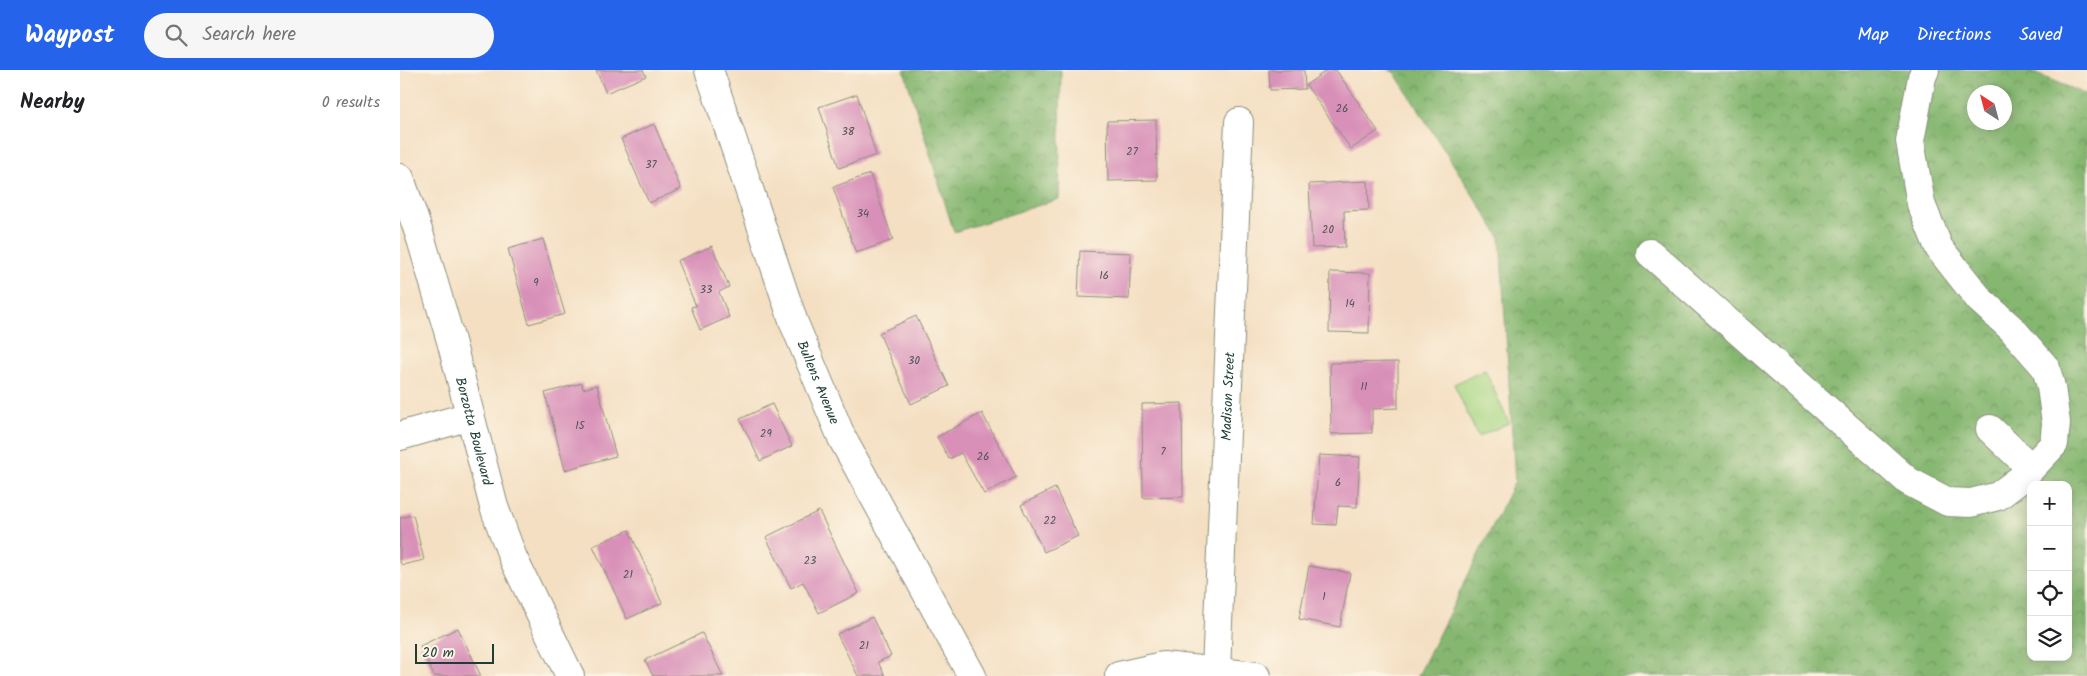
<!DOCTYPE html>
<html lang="en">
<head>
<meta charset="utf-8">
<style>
	body { margin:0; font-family:Kalam,sans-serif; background:#f6f6f6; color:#202124 }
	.controls { position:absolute; right:15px; bottom:15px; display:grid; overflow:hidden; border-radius:10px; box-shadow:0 2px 12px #0003 }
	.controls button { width:45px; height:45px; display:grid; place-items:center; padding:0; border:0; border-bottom:1px solid #e0e0e0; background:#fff; color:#202124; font:25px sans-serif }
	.compass { position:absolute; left:1567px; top:15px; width:45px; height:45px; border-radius:50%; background:#fff; box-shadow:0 2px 12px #0003; rotate:324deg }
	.scale { position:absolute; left:15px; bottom:12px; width:79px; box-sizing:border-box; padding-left:5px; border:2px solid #1f3d34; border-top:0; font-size:14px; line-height:18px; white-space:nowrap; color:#1f3d34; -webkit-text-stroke:4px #fcf5e5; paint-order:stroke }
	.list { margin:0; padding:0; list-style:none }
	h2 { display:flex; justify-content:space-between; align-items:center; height:65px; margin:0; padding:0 20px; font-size:21px }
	h2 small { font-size:16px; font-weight:400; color:#757577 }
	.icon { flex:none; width:28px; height:28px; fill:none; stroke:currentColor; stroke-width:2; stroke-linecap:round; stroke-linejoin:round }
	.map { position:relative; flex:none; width:1687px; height:606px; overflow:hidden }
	header { display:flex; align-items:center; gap:30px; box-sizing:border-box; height:70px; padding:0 25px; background:#2563eb; color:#fff }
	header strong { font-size:24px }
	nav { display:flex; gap:28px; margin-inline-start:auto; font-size:18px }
	.search { width:350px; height:45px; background:#f6f6f6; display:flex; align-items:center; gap:12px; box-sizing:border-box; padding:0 18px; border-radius:28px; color:#757577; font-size:19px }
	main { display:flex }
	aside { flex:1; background:#fff }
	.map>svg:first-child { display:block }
	.green { fill:#a8d683; stroke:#648a5c }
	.forest { fill:url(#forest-crowns); stroke:#527a52; fill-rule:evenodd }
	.building { fill:#d88fb8 }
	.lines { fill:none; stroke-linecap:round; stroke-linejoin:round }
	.minor-casing { stroke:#8a8e7b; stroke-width:30 }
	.minor { stroke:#fff; stroke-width:28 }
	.labels { text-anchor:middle; stroke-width:4.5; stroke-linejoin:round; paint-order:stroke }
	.number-label { font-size:11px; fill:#4d5255 }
	.street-label { font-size:14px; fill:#1f3d34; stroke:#fcf5e5 }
</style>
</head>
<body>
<header>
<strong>Waypost</strong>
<div class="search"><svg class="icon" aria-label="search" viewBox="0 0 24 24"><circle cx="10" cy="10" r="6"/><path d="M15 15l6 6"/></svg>Search here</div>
<nav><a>Map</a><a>Directions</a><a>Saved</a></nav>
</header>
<main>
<aside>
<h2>Nearby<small>0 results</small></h2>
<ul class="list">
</ul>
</aside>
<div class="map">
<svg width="1687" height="606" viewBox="0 0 1687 606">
	<defs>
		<pattern id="forest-crowns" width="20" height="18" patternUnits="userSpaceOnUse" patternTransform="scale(1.25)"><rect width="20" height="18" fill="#86b771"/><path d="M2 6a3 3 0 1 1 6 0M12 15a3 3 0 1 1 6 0" fill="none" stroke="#6d965e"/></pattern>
	</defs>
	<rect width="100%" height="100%" fill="#fcf5e5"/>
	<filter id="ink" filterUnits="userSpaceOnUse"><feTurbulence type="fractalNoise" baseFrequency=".02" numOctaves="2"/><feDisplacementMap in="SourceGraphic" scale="10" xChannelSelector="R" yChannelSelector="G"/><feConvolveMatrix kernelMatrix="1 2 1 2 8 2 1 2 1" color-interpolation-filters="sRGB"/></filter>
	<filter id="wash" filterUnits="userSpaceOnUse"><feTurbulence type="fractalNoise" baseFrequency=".0096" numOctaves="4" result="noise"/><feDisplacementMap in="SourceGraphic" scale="20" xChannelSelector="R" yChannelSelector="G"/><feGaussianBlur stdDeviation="1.12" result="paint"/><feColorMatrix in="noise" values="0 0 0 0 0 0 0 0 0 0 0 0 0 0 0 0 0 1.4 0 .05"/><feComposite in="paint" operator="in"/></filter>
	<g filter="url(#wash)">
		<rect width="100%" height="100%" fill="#f4dfc2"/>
		<path class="green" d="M1085,300L1109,353L1078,367L1054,314Z"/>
		<path class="forest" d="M504,0H661L659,129L554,162Z
			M989,0H1627L1687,25V606H1018L1115,411L1100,167L994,2ZM1574,22H1604V52H1574ZM1631,415H1668V587H1631Z"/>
		<g id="blocks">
			<path class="building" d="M196,0H243L246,6L206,23Z
				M869,0H904L905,19L870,20Z
				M927,0H936L978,61L951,79L906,15Z
				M457,24L476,85L439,98L419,37Z
				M756,50L757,110L708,111L707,51Z
				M254,54L281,119L249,133L221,69Z
				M470,104L493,170L456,183L433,117Z
				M968,111L969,140L944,141L945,177L912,178L909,114Z
				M143,169L165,244L129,254L108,179Z
				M312,176L329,217L319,222L329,247L300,260L291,237L296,236L277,191Z
				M680,181L731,183L729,229L678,227Z
				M930,202L970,203L969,263L929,262Z
				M516,246L549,316L511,334L479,263Z
				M998,292V338L972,339V363L931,364L930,293Z
				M182,313L183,319L197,315L216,386L165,400L145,323Z
				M782,333L783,427L743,428L742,334Z
				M372,334L392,376L360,391L340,349Z
				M582,343L616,407L584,424L561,383L549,389L537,367Z
				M919,385L960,387L957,437L938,436L936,455L914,454Z
				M655,418L678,466L644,482L621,435Z
				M419,441L459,523L419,543L403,512L391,518L366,467Z
				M13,445L24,490L2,495L0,492V448Z
				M229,460L262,533L227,549L193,476Z
				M909,496L950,503L940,557L899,549Z
				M472,547L491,586L478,592L485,606H458L437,564Z
				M58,558L81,606H34L20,576Z
				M302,563L323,606H253L245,590Z"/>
		</g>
	</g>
	<g filter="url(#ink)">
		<use href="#blocks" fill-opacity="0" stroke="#8a8e7b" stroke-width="1"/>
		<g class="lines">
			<defs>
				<g id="minor">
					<path id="s1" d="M309,0L394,253L442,368L572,606"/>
					<path id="s2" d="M0,108L21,169L51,271L94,437L113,488L170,606"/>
					<path d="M1250,183L1508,411L1548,432L1571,433L1598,426L1622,408L1654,374L1656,353L1651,317L1646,298L1612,259L1580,230L1539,178L1521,134L1510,71L1522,7L1525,0"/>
					<path d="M1590,359L1631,398"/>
					<path d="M0,366L70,346"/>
					<path id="s3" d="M816,601L839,52"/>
					<path d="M719,606L763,596L856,606"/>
				</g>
			</defs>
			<use href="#minor" class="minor-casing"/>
			<use href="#minor" class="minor"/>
		</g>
	</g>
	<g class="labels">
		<g class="number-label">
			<text x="942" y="42">26</text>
			<text x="448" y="65">38</text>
			<text x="732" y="85">27</text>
			<text x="251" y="98">37</text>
			<text x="463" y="147">34</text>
			<text x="928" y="163">20</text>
			<text x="704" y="209">16</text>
			<text x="136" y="216">9</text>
			<text x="306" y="223">33</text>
			<text x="950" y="237">14</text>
			<text x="514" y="294">30</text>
			<text x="964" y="320">11</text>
			<text x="180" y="359">15</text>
			<text x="366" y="367">29</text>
			<text x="763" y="385">7</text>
			<text x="583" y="390">26</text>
			<text x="938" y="416">6</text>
			<text x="650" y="454">22</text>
			<text x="410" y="494">23</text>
			<text x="228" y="508">21</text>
			<text x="924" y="530">1</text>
			<text x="464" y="579">21</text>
		</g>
		<g class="street-label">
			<text dy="5" stroke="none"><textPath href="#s1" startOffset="331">Bullens Avenue</textPath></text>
			<text dy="5" stroke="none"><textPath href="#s3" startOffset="275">Madison Street</textPath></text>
			<text dy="5" stroke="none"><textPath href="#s2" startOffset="264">Borzotta Boulevard</textPath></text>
		</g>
	</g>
</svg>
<div class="controls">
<button>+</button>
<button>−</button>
<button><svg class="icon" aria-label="locate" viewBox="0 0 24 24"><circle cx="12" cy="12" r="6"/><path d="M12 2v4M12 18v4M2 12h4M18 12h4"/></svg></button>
<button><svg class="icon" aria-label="layers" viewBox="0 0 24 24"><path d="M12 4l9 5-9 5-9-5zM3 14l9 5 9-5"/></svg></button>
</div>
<svg class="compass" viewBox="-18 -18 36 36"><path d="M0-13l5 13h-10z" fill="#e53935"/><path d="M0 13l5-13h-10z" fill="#757577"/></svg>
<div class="scale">20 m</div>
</div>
</main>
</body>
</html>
